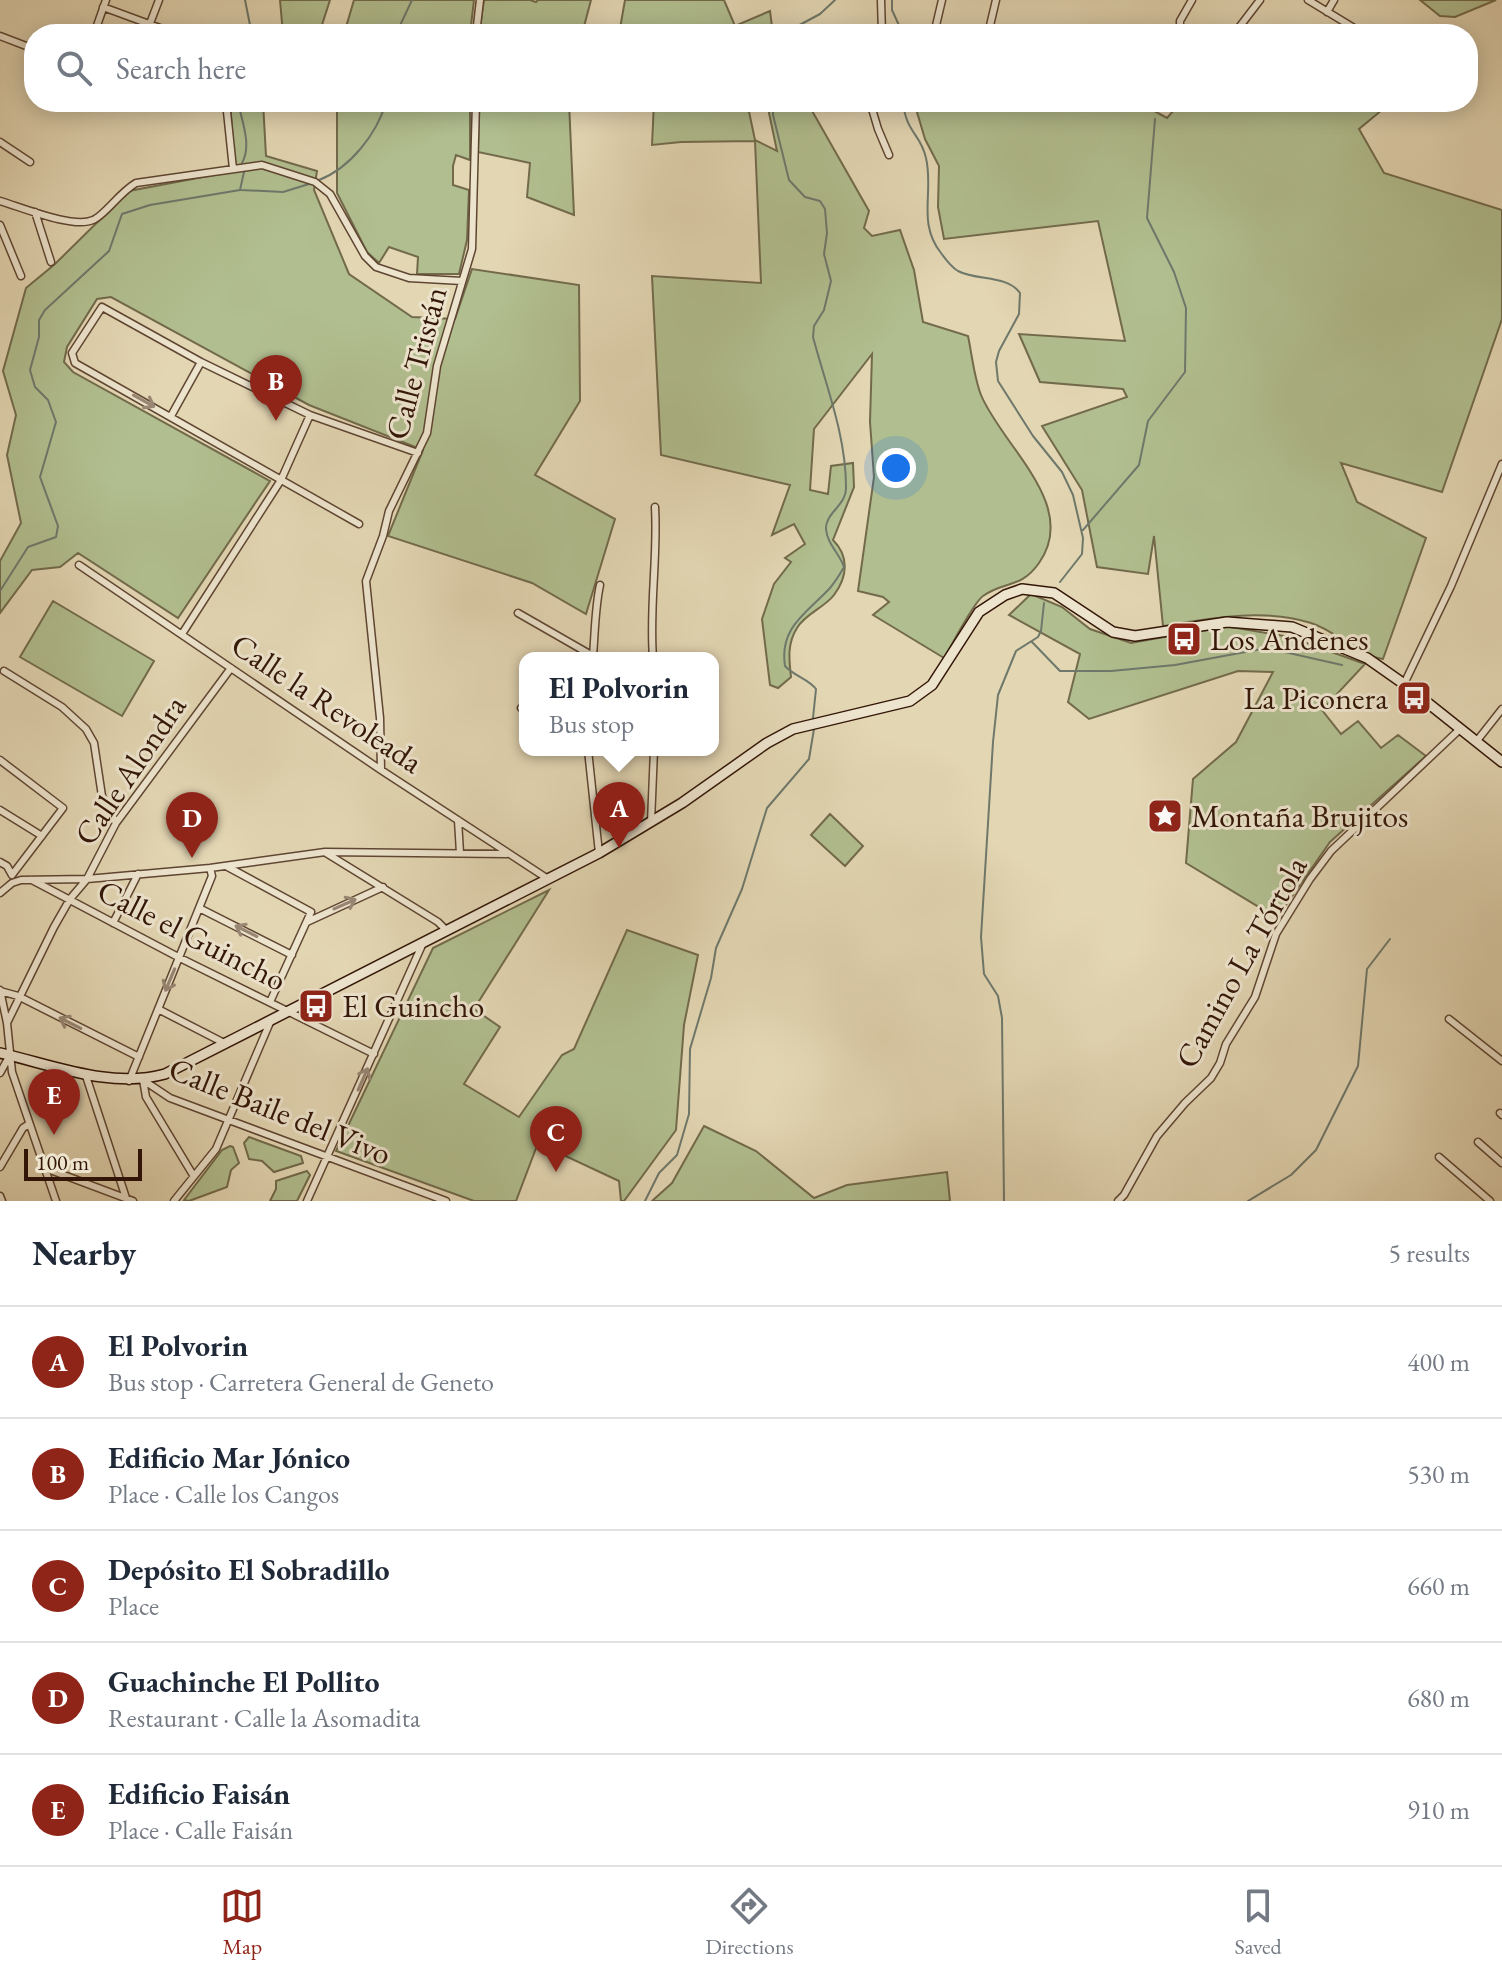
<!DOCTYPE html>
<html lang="en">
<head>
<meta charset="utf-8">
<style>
	body { margin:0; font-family:"EB Garamond",serif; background:#f2f2f3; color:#1f2937 }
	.scale { position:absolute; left:24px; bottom:20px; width:118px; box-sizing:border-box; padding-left:8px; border:4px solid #331607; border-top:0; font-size:22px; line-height:28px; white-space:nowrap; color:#331607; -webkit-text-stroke:6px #ede4ce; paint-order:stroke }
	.you { position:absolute; left:896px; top:468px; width:28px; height:28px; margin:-20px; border:6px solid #fff; border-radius:50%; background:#1a73e8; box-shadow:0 0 0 12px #1a73e833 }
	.badge { display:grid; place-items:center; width:52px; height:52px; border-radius:50%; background:#8f2418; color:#fff; font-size:26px; font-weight:700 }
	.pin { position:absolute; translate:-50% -66px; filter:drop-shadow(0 2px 4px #0008) }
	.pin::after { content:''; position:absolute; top:42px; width:28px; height:24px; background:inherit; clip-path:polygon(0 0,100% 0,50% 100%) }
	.popup { position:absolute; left:519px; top:652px; width:200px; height:104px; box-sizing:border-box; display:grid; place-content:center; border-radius:16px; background:#fff; filter:drop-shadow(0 2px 6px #0005); font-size:26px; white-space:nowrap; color:#747a83 }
	.popup b { font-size:30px; color:#1f2937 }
	.popup::after { content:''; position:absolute; left:50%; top:100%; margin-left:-16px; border:16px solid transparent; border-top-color:#fff }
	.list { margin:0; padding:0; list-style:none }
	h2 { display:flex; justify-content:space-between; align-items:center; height:104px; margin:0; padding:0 32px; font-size:34px }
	h2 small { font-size:26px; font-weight:400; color:#747a83 }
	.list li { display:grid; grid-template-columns:52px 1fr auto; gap:24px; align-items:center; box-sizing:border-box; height:112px; padding:0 32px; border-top:2px solid #e0e1e3 }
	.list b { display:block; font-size:30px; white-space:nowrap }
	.list p { margin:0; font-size:26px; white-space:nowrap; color:#747a83 }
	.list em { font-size:26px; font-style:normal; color:#747a83 }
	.icon { flex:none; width:44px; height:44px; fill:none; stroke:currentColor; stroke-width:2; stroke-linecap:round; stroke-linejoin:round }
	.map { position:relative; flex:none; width:1502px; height:1201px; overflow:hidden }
	.search { position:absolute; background:#fff; box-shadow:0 4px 20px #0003; left:24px; right:24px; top:24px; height:88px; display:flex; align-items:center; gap:20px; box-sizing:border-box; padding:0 28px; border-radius:32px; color:#747a83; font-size:30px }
	.sheet { height:664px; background:#fff }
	nav { display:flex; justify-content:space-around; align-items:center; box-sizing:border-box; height:112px; border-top:2px solid #e0e1e3; background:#fff; font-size:22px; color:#747a83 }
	nav a { display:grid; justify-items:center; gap:4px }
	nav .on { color:#8f2418 }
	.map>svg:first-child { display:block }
	.green { fill:#b1be8f; stroke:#726a4b; stroke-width:2 }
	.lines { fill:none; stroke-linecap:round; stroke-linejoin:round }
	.stream { stroke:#6e786b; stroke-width:2 }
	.minor-casing { stroke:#5f4632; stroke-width:9 }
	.secondary-casing { stroke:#331607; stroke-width:12 }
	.minor { stroke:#ede4ce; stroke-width:6 }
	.secondary { stroke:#ede4ce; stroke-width:9 }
	.oneway { stroke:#998774 }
	.labels { text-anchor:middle; stroke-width:6; stroke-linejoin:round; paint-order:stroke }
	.street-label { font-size:32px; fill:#331607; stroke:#ede4ce }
	.poi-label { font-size:32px; fill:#331607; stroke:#ede4ce; text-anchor:start }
</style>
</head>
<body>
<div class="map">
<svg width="1502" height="1201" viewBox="0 0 1502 1201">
	<rect width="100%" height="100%" fill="#e3d6b3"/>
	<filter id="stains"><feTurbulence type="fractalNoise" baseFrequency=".0025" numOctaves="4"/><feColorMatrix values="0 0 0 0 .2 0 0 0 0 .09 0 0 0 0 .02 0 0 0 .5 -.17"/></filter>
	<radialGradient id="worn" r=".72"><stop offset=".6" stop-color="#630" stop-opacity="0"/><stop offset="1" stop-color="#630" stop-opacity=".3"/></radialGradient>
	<path class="green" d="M280,0H330L319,34H283Z
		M354,0H474L470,34H344Z
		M484,0H530L536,2L538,0H591L582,34H479Z
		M625,0H724L735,26L770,11L773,34H619Z
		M1420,0H1496L1455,17L1440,16Z
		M230,102H263L266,156L317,171L314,190L349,274L412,317L455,319L472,269L579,285L580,401L535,475L615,519L586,614L532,583L388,536L423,450L309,405L111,297L97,299L67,347L64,362L73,372L270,481L178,618L78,553L60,567L32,570L0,613V561L21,523L7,455L16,415L3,371L26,288L55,264L129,191L235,171Z
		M337,102H470V160L456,155L453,166V185L469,190L467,240L459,274H417L418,257L389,247L379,263L367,252L337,193Z
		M479,102H569L574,215L527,197L530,163L478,152Z
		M654,102H747L755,140L777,151L769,113L770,102H807L869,211L864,228L872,236L900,230L914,270L923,322L968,336C972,355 974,377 981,395C1002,446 1080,505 1039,563C1021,589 1003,581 983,596C973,603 952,645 944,658L873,615L889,602L883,597L858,591L874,477L870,422L872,354L814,429L810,490L828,494L831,466L853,463L854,487L833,540C849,556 848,576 834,595C824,608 805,614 797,628C787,644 789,659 791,677L778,688L770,685L762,619L774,584L791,562L785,558L805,544L794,524L772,535L790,485L661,455L652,276L761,283L755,141L681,142L652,145Z
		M914,102H1138L1167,118L1181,102H1385L1382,110L1359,129L1384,173L1502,210V319L1442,492L1341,463L1357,502L1426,538L1383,659C1356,655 1337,631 1311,623C1264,608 1211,618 1163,626L1154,536L1148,574L1097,567L1082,490L1042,426L1127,397L1123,389L1040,382L1019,334L1125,341L1098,221L944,239L938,207L939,166L925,139Z
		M1031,594L1062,607L1090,629L1131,643L1225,626L1290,637L1365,664L1322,710L1341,734L1358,721L1381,748L1398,735L1426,756L1330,842L1277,918L1186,863L1193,779L1236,742L1273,672L1238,671L1089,719L1068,702L1080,654L1009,615Z
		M53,601L154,661L122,716L20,657Z
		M830,814L863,846L845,866L811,835Z
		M549,890L474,1009L500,1027L464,1084L519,1117L562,1055L574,1049L627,930L698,955L684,1025L676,1130L624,1201H621L619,1181L538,1143L516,1201H474L336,1151L433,948Z
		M704,1126L756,1151L814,1198L847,1185L947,1172L950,1201H652L672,1183Z
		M249,1137L301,1156L303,1163L274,1172L262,1161L249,1159L244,1143Z
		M230,1146L233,1147L239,1163L231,1170L227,1187L189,1201L184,1200L222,1150Z
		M307,1171L310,1175L297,1201H270L276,1189V1181Z"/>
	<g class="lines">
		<path class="stream" d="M245,0L250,25L246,34
			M892,0V10L903,34
			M396,34L412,0
			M789,34L794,28L820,14L835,0
			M238,102C242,122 252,145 242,163
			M773,102V115L789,180L805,197L820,201L825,209L827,233L824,254L831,281L824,310L814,326L813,337C826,386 846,435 846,487C847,505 825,513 826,529C827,544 840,554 844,567C840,574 835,582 830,588C807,613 779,627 785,666C794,676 808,679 816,689L813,718
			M903,102C906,133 921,134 926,158C934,192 917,223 941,253C946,260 951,267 958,271C978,281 1007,275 1020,293L1019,314L999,351L996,362L998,381L1033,436L1062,472L1073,495L1083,538L1082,554L1060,582
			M319,180C350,168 377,134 386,102
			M241,190L283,192L309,184
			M1083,530L1139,465L1148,421L1185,372L1186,308L1174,272L1147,218L1155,119
			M0,591L28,547L56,537L58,526L40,477L56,422L48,400L35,387L30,370L39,337V320L45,310L109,251L122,214L150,205L240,190L244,172
			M1032,642L1060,671H1111L1175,665L1267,648L1342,665
			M645,1201L659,1173L677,1155L689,1114L690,1049L711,978L716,948L742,889L767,808L809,759L814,729
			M1004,1201L1002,1018L998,996L984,974L981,937L993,742L998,695L1016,651L1038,637L1041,631L1044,603
			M1248,1201L1291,1175L1316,1150L1358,1066L1367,969L1390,939"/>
		<defs>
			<path id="minor" d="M881,0L882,34
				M1308,0L1364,34
				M103,7L168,31L218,34
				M1327,12L1334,0
				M149,26L159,0
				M94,34L106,0
				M476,34L480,0
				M934,34L942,0
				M988,34L996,0
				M1180,34V21L1192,0
				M1234,34L1260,0
				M0,36L34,49
				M226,102L233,169
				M870,102L878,129L889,155
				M0,142L30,162
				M0,201C21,207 73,229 93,220C104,216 120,192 136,183L262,165L315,182L330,194L365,256L376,267L409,278L462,281
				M35,212L51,262
				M0,225L21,276
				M171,416L201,362
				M359,524L75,363L72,353L102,307L201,362L310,415L418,453
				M79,565L381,770L548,879
				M518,613L593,656
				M182,634L281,480L310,415
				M593,656C595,632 595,608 600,585
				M653,658C649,607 658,557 655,507
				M4,671L62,707L86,729L94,743L102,796L116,823
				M1404,684L1451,586L1502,464
				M521,708L525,709
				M1476,742L1502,709
				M588,750L599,853
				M0,760L63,808L12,875
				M381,770L380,718L366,581L383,536L389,511L427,433L437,366L472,249L476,102
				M0,810L42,836
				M458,820L460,853
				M651,822L654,750
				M326,853L438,922L447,931
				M0,862L7,866L12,875
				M226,866L311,912L270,1002
				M32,880L180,958L374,1054
				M0,893L12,883L21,880L87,879L210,868L325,852L507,854
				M199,908L292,955
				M307,922L383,887
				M113,923L138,874
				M0,990L7,1023L12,1072L56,1201
				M0,991L18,996L139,1057
				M158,1009L226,1044
				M1449,1019L1502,1061
				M7,1023L54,927L70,899L87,879L116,823L231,668
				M0,1073L10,1055
				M85,1073L126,1198
				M143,1080L170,1098L446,1201
				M143,1080L146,1097L193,1175
				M129,1081L212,876L210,868
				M1500,1113L1502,1115
				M1478,1142L1502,1163
				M1439,1157L1490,1201
				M0,1167L23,1128L29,1124
				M45,1168L133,1201
				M0,1196L2,1201
				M174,1201L216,1149L271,1020
				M307,1201L423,943
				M1118,1201L1124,1195L1157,1136L1185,1103L1211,1078L1220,1063L1226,1044L1255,997L1276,934L1310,879L1331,851L1460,729"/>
			<path id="secondary" d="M0,1053C53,1065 111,1089 165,1074L599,853L682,803L767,743L793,729L910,701L932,685L979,612L1005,595L1022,589L1054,593L1113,632L1135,636L1227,622L1292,627L1367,658L1404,684L1502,762"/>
		</defs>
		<use href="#minor" class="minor-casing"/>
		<use href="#secondary" class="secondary-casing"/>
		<use href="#minor" class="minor"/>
		<use href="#secondary" class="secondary"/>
	</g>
	<defs><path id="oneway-shaft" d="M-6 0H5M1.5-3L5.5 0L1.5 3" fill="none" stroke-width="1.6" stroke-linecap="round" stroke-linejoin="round" transform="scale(2)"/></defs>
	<g class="oneway">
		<use href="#oneway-shaft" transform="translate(144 401) rotate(29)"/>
		<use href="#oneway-shaft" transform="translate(345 904) rotate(-24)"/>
		<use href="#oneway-shaft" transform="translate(246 931) rotate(-153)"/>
		<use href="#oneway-shaft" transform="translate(170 980) rotate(113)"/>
		<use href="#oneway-shaft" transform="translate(70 1023) rotate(-153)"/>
		<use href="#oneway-shaft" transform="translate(363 1079) rotate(-66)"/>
	</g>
	<defs>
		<symbol id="bus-square" viewBox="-11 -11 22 22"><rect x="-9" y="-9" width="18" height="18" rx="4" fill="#8f2418" stroke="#ede4ce"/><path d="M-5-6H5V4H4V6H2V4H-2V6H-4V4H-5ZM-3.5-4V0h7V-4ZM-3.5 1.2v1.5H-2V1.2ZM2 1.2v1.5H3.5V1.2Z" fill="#fff"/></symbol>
		<symbol id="sight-square" viewBox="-11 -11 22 22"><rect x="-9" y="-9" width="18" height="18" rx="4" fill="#8f2418" stroke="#ede4ce"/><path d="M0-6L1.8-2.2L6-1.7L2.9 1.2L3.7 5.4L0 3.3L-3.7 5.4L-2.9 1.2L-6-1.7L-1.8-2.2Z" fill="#fff"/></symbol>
	</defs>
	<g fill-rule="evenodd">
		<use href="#bus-square" x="1164" y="619" width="40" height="40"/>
		<use href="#bus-square" x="1394" y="678" width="40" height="40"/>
		<use href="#sight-square" x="1145" y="796" width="40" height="40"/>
		<use href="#bus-square" x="296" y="986" width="40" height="40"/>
	</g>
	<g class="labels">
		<g class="street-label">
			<text transform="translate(416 363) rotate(-75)" y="11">Calle Tristán</text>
			<text transform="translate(327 703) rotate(34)" y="11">Calle la Revoleada</text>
			<text transform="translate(130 770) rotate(-56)" y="11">Calle Alondra</text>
			<text transform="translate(192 935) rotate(27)" y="11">Calle el Guincho</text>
			<text transform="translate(1241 962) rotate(-61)" y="11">Camino La Tórtola</text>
			<text transform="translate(280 1111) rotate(22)" y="11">Calle Baile del Vivo</text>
		</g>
		<g class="poi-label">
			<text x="1210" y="650">Los Andenes</text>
			<text x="1388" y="709" text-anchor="end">La Piconera</text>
			<text x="1191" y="827">Montaña Brujitos</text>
			<text x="342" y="1017">El Guincho</text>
		</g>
	</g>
	<rect width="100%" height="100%" filter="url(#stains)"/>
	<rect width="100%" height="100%" fill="url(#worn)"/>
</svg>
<div class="scale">100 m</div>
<div class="you"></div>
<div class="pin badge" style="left:619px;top:848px">A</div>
<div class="popup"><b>El Polvorin</b>Bus stop</div>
<div class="pin badge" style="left:276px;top:421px">B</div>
<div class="pin badge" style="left:556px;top:1172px">C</div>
<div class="pin badge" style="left:192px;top:858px">D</div>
<div class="pin badge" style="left:54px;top:1135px">E</div>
<div class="search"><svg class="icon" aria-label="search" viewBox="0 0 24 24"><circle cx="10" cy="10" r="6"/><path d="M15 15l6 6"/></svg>Search here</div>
</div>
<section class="sheet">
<h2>Nearby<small>5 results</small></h2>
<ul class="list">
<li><span class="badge">A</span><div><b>El Polvorin</b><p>Bus stop · Carretera General de Geneto</p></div><em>400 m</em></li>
<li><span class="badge">B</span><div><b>Edificio Mar Jónico</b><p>Place · Calle los Cangos</p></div><em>530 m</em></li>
<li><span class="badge">C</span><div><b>Depósito El Sobradillo</b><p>Place</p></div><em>660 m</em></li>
<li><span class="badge">D</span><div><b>Guachinche El Pollito</b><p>Restaurant · Calle la Asomadita</p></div><em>680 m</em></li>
<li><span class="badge">E</span><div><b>Edificio Faisán</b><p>Place · Calle Faisán</p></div><em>910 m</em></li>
</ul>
</section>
<nav>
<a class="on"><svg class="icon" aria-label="map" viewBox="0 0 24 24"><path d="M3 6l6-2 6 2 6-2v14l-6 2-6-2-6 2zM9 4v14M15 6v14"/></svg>Map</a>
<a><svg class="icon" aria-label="directions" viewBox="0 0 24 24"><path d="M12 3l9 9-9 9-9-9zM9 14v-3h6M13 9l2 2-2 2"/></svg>Directions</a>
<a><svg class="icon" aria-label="saved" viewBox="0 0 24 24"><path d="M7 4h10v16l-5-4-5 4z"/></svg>Saved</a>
</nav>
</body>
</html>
